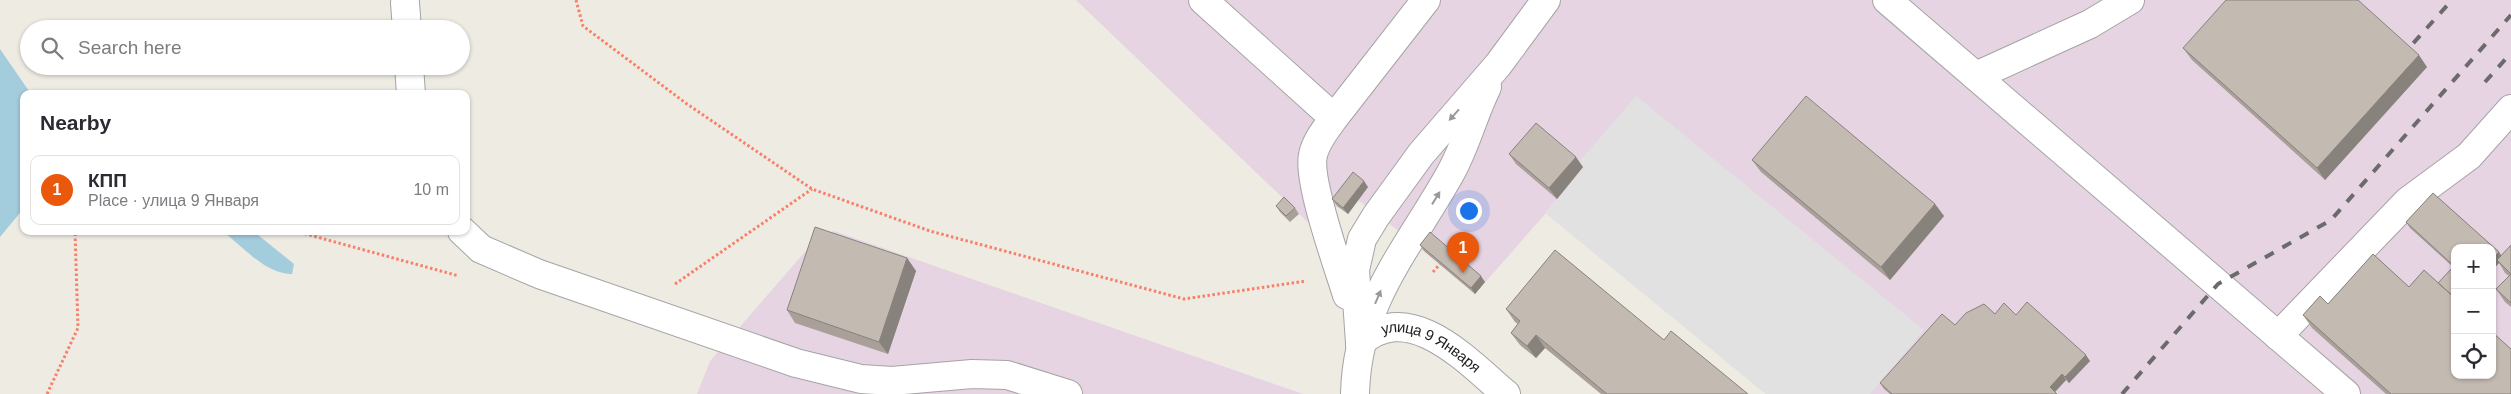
<!DOCTYPE html>
<html lang="en">
<head>
<meta charset="utf-8">
<style>
	body { margin:0; font-family:Arial,sans-serif; background:#f2f2f3; color:#2b2b33 }
	.controls { position:absolute; right:15px; bottom:15px; display:grid; overflow:hidden; border-radius:10px; box-shadow:0 1px 4px #0004 }
	.controls button { width:45px; height:45px; display:grid; place-items:center; padding:0; border:0; border-bottom:1px solid #e1e1e2; background:#fff; color:#2b2b33; font:25px sans-serif }
	.you { position:absolute; left:1468px; top:210px; width:18px; height:18px; margin:-12px; border:4px solid #fff; border-radius:50%; background:#1a73e8; box-shadow:0 0 0 8px #1a73e833 }
	.badge { display:grid; place-items:center; width:32px; height:32px; border-radius:50%; background:#ea580c; color:#fff; font-size:16px; font-weight:700 }
	.pin { position:absolute; translate:-50% -41px; filter:drop-shadow(0 1px 2px #0008) }
	.pin::after { content:''; position:absolute; top:26px; width:18px; height:15px; background:inherit; clip-path:polygon(0 0,100% 0,50% 100%) }
	.list { margin:0; padding:0; list-style:none }
	h2 { display:flex; justify-content:space-between; align-items:center; height:65px; margin:0; padding:0 20px; font-size:21px }
	h2 small { font-size:16px; font-weight:400; color:#7c7c81 }
	.list li { display:grid; grid-template-columns:32px 1fr auto; gap:15px; align-items:center; box-sizing:border-box; height:70px; margin:0 10px 10px; padding:0 10px; border:1px solid #e1e1e2; border-radius:10px }
	.list b { display:block; font-size:19px; white-space:nowrap }
	.list p { margin:0; font-size:16px; white-space:nowrap; color:#7c7c81 }
	.list em { font-size:16px; font-style:normal; color:#7c7c81 }
	.icon { flex:none; width:28px; height:28px; fill:none; stroke:currentColor; stroke-width:2; stroke-linecap:round; stroke-linejoin:round }
	.map { position:relative; flex:none; width:2511px; height:394px; overflow:hidden }
	.search { position:absolute; background:#fff; box-shadow:0 1px 4px #0004; left:20px; top:20px; width:450px; height:55px; display:flex; align-items:center; gap:12px; box-sizing:border-box; padding:0 18px; border-radius:28px; color:#7c7c81; font-size:19px }
	.panel { position:absolute; background:#fff; box-shadow:0 1px 4px #0004; left:20px; top:90px; width:450px; height:145px; border-radius:10px }
	.map>svg:first-child { display:block }
	.industrial { fill:#e7d4e3; fill-rule:evenodd }
	.parking { fill:#e1e1e1 }
	.water { fill:#a3ccdc }
	.lines { fill:none; stroke-linecap:round; stroke-linejoin:round }
	.minor-casing { stroke:#a4a4a4; stroke-width:30 }
	.path { stroke:#f97f68; stroke-width:3; stroke-dasharray:2.5 2.5; stroke-linecap:butt }
	.minor { stroke:#fff; stroke-width:28 }
	.rail { stroke:#6b6b6b; stroke-width:4; stroke-dasharray:10 10; stroke-linecap:butt }
	.wall { fill:#a8a099 }
	.shaded-wall { fill:#88827d }
	.building { fill:#c3bab2; stroke:#88827d }
	.oneway { fill:#999 }
	.labels { text-anchor:middle; stroke-width:4; stroke-linejoin:round; paint-order:stroke }
	.street-label { font-size:15px; fill:#1d1d1d; stroke:#fff }
</style>
</head>
<body>
<div class="map">
<svg width="2511" height="394" viewBox="0 0 2511 394">
	<rect width="100%" height="100%" fill="#eeebe3"/>
	<path class="industrial" d="M1076,0H2511V394H1766L1546,213L1475,294L1409,239L1358,200L1348,214L1336,206L1313,227ZM2455,248H2492V375H2455Z
		M834,231L1303,394H697L710,361L817,238Z"/>
	<path class="parking" d="M1636,96L1924,330L1870,394H1766L1545,213L1583,167L1578,163Z"/>
	<path class="water" d="M0,49L31,94H24V208L0,237Z
		M222,231H253L294,264L292,274C266,275 243,246 222,231Z"/>
	<g class="lines">
		<defs>
			<g id="minor">
				<path d="M1203,0L1334,118"/>
				<path d="M1887,0L2346,394"/>
				<path d="M405,3L407,29"/>
				<path d="M409,66L411,94"/>
				<path d="M1976,76L2090,24L2130,0"/>
				<path d="M462,231L481,249L539,274L796,363L861,379L892,381L972,374L1007,375L1068,394"/>
				<path d="M1347,295C1338,266 1307,180 1313,155C1316,141 1326,129 1334,118L1426,0"/>
				<path d="M2278,336L2408,201L2469,156L2511,109"/>
				<path d="M1360,343L1355,270L1362,239L1376,216L1421,154L1498,65L1546,0"/>
				<path id="s1" d="M1360,343C1410,297 1469,363 1506,394"/>
				<path d="M1355,394C1357,303 1408,249 1450,174C1466,146 1473,115 1487,87"/>
			</g>
		</defs>
		<use href="#minor" class="minor-casing"/>
		<path class="path" d="M576,0L583,26L687,104L812,189L930,231L1184,299L1306,281
			M295,231L459,276
			M1450,253L1458,244
			M1433,272L1440,264
			M675,284L812,189
			M47,394L78,328L75,231"/>
		<use href="#minor" class="minor"/>
		<path class="rail" d="M2400,58L2452,0
			M2485,82L2511,53
			M2122,394L2218,284L2331,220L2511,15"/>
	</g>
	<path class="wall" d="M2183,48L2427,67L2325,180L2192,60Z
		M1509,154L1583,167L1557,199L1516,164Z
		M1752,160L1935,204L1944,216L1890,280L1761,172Z
		M1368,187L1348,214L1337,206L1332,199Z
		M2433,193L2499,252L2501,256L2511,245V307L2505,302L2496,289L2509,276L2505,273L2499,263L2492,270V248H2455V375H2492V332L2511,349V394H2386L2312,328L2303,315L2320,296L2328,304L2373,254L2409,287L2424,270L2438,283L2453,267L2410,228L2406,222Z
		M1276,206L1295,208L1299,214L1290,222L1280,212Z
		M1420,245L1485,282L1475,294L1424,251Z
		M907,258L916,271L888,354L795,323L787,310Z
		M1506,309L1664,340L1748,394H1601L1545,348L1536,358L1520,345L1511,333L1518,324L1515,322Z
		M1995,314L2016,315L2090,361L2069,383L2066,380L2055,392L2057,394H1890L1884,389L1880,383L1955,325Z"/>
	<path class="shaded-wall" d="M2419,55L2427,67L2325,180L2317,168Z
		M1576,157L1583,167L1557,199L1549,188Z
		M1364,181L1368,187L1348,214L1343,208Z
		M1935,204L1944,216L1890,280L1881,267Z
		M2499,252L2503,258L2497,260L2499,263L2492,270V259Z
		M907,258L916,271L888,354L879,342Z
		M1481,276L1485,282L1475,294L1471,288Z
		M1536,335L1545,348L1536,358L1527,346Z
		M2086,355L2090,361L2069,383L2065,377Z
		M2062,374L2066,380L2054,393L2050,387Z"/>
	<path class="building" d="M2226,0H2358L2419,55L2317,168L2183,48Z
		M1806,96L1935,204L1881,267L1752,160Z
		M1536,123L1576,157L1549,188L1509,154Z
		M1353,172L1364,181L1343,208L1332,199Z
		M2433,193L2499,252L2492,259V248H2455V298L2438,283L2454,266L2406,222Z
		M1284,197L1295,208L1286,216L1276,206Z
		M815,227L907,258L879,342L787,310Z
		M1430,232L1481,276L1471,288L1420,245Z
		M2511,245V303L2496,289L2511,274L2497,260Z
		M1555,250L1664,340L1671,331L1748,394H1607L1536,335L1527,346L1511,333L1520,321L1506,309Z
		M2373,254L2409,287L2424,270L2455,298V375H2492V332L2511,349V394H2391L2303,315L2320,296L2328,304Z
		M2027,302L2086,355L2065,377L2062,374L2050,387L2057,394H1892L1880,383L1942,314L1955,325L1966,313L1984,304L1995,314L2004,303L2016,315Z"/>
	<defs><path id="oneway-solid" d="M-6-.8H1V-3.2L6.5 0L1 3.2V.8H-6Z" transform="scale(1.25)"/></defs>
	<g class="oneway">
		<use href="#oneway-solid" transform="translate(1454 115) rotate(132)"/>
		<use href="#oneway-solid" transform="translate(1436 198) rotate(-58)"/>
		<use href="#oneway-solid" transform="translate(1378 297) rotate(-67)"/>
	</g>
	<g class="labels">
		<g class="street-label">
			<text dy="5" stroke="none"><textPath href="#s1" startOffset="80">улица 9 Января</textPath></text>
		</g>
	</g>
</svg>
<div class="controls">
<button>+</button>
<button>−</button>
<button><svg class="icon" aria-label="locate" viewBox="0 0 24 24"><circle cx="12" cy="12" r="6"/><path d="M12 2v4M12 18v4M2 12h4M18 12h4"/></svg></button>
</div>
<div class="you"></div>
<div class="pin badge" style="left:1463px;top:273px">1</div>
<div class="search"><svg class="icon" aria-label="search" viewBox="0 0 24 24"><circle cx="10" cy="10" r="6"/><path d="M15 15l6 6"/></svg>Search here</div>
<section class="panel">
<h2>Nearby<small></small></h2>
<ul class="list">
<li><span class="badge">1</span><div><b>КПП</b><p>Place · улица 9 Января</p></div><em>10 m</em></li>
</ul>
</section>
</div>
</body>
</html>
